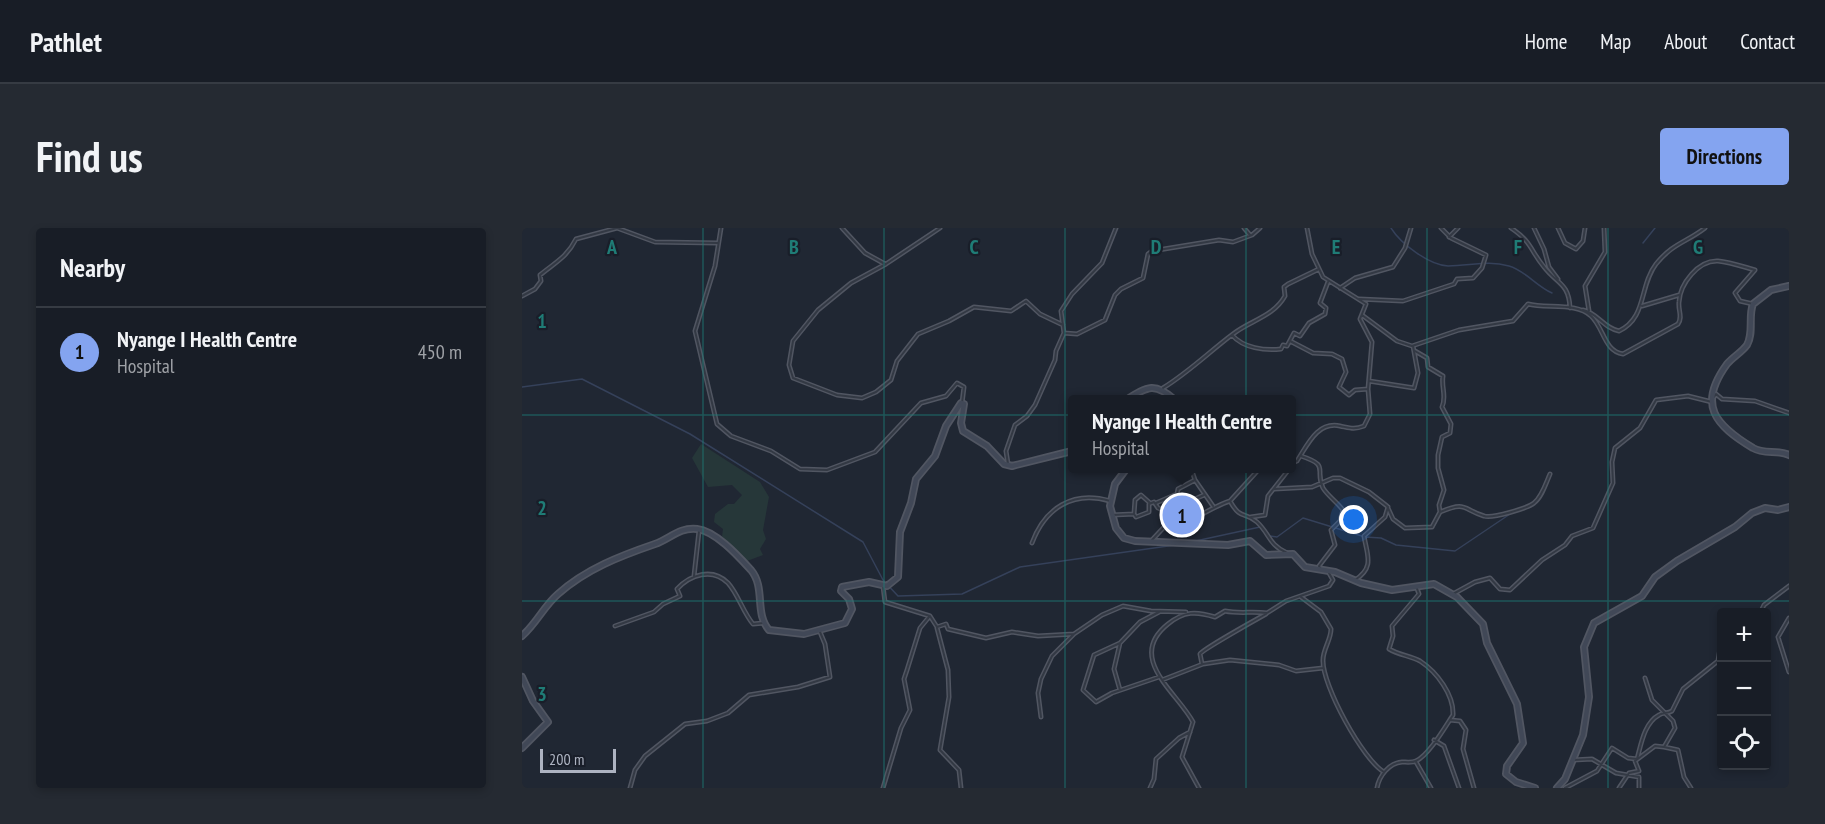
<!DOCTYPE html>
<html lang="en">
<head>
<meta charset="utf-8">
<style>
	body { margin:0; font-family:"PT Sans Narrow",sans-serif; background:#252a32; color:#f1f3f6 }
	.controls { position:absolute; right:18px; bottom:18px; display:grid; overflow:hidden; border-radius:6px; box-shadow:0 3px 9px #0003 }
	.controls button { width:54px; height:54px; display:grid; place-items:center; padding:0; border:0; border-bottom:2px solid #363b43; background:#181d26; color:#f1f3f6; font:30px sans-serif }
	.scale { position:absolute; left:18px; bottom:15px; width:76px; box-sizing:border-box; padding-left:6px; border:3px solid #adb3c1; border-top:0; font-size:16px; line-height:21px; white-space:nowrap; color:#adb3c1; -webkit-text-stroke:4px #191e29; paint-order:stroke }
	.you { position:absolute; left:832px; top:292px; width:21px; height:21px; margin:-15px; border:4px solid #fff; border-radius:50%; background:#1a73e8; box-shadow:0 0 0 9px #1a73e833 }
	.badge { display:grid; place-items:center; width:39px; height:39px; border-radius:50%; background:#84a4f0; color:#111; font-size:20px; font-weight:700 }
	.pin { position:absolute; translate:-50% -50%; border:3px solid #fff; box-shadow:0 2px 6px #0006 }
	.popup { position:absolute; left:546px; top:167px; width:228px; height:78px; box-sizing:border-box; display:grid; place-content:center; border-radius:6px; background:#181d26; filter:drop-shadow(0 2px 4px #0005); font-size:20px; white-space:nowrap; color:#9fa2a7 }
	.popup b { font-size:22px; color:#f1f3f6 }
	.popup::after { content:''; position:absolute; left:50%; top:100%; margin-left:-12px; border:12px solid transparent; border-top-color:#181d26 }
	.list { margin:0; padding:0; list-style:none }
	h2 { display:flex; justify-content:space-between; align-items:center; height:78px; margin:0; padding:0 24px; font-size:26px }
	h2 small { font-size:20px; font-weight:400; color:#9fa2a7 }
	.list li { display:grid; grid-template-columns:39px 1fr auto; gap:18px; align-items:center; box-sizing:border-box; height:90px; padding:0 24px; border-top:2px solid #363b43 }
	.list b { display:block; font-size:22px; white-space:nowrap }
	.list p { margin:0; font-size:20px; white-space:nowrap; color:#9fa2a7 }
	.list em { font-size:20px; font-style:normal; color:#9fa2a7 }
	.icon { flex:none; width:33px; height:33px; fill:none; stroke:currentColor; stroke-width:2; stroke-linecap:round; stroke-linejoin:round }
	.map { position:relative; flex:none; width:1267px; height:560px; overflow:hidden; border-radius:6px }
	header { display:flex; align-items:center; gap:36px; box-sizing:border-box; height:84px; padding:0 30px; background:#181d26; border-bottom:2px solid #363b43 }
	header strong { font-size:28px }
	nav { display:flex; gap:33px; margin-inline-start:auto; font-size:21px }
	.intro { display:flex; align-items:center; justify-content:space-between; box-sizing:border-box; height:144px; padding:0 36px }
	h1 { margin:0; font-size:42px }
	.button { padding:15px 27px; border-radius:6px; background:#84a4f0; color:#111; font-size:21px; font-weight:700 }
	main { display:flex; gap:36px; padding:0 36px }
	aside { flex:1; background:#181d26; border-radius:6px; box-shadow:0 3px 9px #0003 }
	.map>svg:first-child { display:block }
	.green { fill:#263739 }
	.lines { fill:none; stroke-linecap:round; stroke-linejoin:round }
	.stream { stroke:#35415a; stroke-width:1.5 }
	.minor-casing { stroke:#515662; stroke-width:5 }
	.secondary-casing { stroke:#515662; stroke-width:8 }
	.minor { stroke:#333944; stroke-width:2 }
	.secondary { stroke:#414857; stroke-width:4.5 }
	.grid { fill:none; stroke:#1f7c76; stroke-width:1.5; stroke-opacity:0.55 }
	.grid-label { font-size:20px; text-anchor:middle; font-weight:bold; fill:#1f7c76; stroke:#191e29; stroke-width:4.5; stroke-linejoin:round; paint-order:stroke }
</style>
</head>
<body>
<header>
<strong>Pathlet</strong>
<nav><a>Home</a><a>Map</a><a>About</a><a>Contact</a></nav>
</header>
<div class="intro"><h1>Find us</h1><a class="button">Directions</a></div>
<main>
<aside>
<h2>Nearby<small></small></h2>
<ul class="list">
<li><span class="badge">1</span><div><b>Nyange I Health Centre</b><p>Hospital</p></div><em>450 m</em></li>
</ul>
</aside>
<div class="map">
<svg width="1267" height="560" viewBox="0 0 1267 560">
	<rect width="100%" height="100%" fill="#202733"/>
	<path class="green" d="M179,216L238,254L247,269L241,302L244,311L238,321L241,327L225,333L200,309L201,301L192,294L193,286L206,276H212L220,267L210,257L186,259L170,230Z"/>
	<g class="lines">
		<path class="stream" d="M869,0C879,16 907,37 926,38C948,38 966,32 987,38C1004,43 1014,58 1030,65
			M1121,15L1133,0
			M0,159L60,151L168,206L341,314L361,352L376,368L440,366L498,339L653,317
			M748,308L755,309L781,290L843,309L859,310L874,317L933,323L988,286
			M669,314L738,299"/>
		<defs>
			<path id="minor" d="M95,0L133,14L196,15
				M199,0L193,38L173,103L195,196L209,208L249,223L278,241L305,242L353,224L399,175L424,168L435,155L442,159L440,175
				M320,0L343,25L363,36
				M418,0L364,36L329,55L296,82L271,113L267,137L271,150L315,167L340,170L354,164L369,152L375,133L396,106L427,93L452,79L489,83L504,73L518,86L541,97
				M722,0L728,7
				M989,0C1010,14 1008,22 1022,39C1035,56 1047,55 1048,80
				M1012,0L1022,21L1027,39L1036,51
				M1036,0L1043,15L1054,21L1061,13L1063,0
				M927,9L936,0
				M818,60L833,50L871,39L883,20L889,0
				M0,68L13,61L19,53L18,47C34,34 45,29 54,11L95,0
				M837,71L881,73L932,56L935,51L951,50L960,40L964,27L929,10L919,0
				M1120,78L1157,67
				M1061,82C1076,85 1081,100 1097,103C1125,90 1117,58 1134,36C1151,15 1165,14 1183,0
				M1067,83L1063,58L1083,24L1082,0
				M840,87L875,113L890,118L937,102L991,93L1006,76C1024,81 1055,74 1069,88C1082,100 1082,123 1101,126L1156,96C1161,89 1156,83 1157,74C1158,56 1176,32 1196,33C1208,34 1222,39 1233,42L1213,65L1218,73L1231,76
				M542,105L555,106L583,92L593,67L599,61L621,50L626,26L630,23L697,12L711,14L730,7L738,0
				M710,107C721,120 743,123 759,121L761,117L765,118L772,105L778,108L787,95L803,86L804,80L798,75L806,54
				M768,113L791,125L810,126L820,131L824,144L817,159L827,167L833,162L846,161
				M893,123L905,130L906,139L921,148C919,159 925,169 920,179L929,196L928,205L920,209L916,227V240L922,262L917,277L918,284
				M847,153L892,160L896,145L891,118
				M641,160C667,144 687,124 711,106C729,92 751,89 763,68L762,59L766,56L797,41
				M1192,169L1194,166L1200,171L1233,173L1267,185
				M779,228C809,238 792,241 801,260C806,268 815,274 821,282L818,293L809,302L813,317L797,338L799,342
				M770,235L775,233C785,218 795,193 818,198C828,200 832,202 842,198L848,186L846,161L850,114L838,91L844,76L801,49L790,26L785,0
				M486,236L484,223L493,197L505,188L513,177L533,132L534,123L542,105L539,83L550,66L580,35L594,0
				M669,240L673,252L691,278
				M738,240L708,273C719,293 723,283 735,294C748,306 746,316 765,325
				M752,261L790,259L811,250H818L847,264L865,278L871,291L883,300L910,299L918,284C945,273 940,281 962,288C970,291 1006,280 1012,275C1020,269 1024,255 1028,246
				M682,267L655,279L644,297C659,302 690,278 708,273
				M634,275L655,266L656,261L673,252
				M612,286L613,272L619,267L628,275
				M590,287L612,286L614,289L627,284V276L632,274L636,280L651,286
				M729,289L743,287L746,268L768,240
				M630,312L644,297
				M510,315C523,280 551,262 588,273
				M172,348L177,303
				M833,352C853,339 845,327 842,308L863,289L866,279
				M361,358L363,374L408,388L415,399L424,396L426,401L464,410L490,404L516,408L552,406
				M931,366L953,354L968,350L978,361L988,362L1020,332L1043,317L1050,308L1071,300L1091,255L1090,234L1093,220L1118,200L1134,172L1166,168L1190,174
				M779,369L799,384L809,401C809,412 801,421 801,432C800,457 841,532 862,544
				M637,384L618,394L598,415L572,427L561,462L574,474L590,465L637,449
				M1238,385L1242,377L1267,358
				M1267,390L1256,409L1267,444
				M93,398L132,384L141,376L158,368L155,361C168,347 190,339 206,355C216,366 221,384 231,396L242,395
				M415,400L426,442L427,469L418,522L437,542L439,560
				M598,415L592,441L598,462
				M680,436L678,426C680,422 735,391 744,386
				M640,452L681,436L708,432L757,437L774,443L801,440
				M519,489L516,465L519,451L530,428L552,406L580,387L601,378L629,383L664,384
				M928,492L938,493L944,502L941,521L952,560
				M912,512L922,518L937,560
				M1142,519L1156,522L1162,549L1169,560
				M1051,532L1070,531L1094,545L1117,549V560
				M1113,533L1133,518L1142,519L1153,500L1151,493L1130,472L1123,450
				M894,534L909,560
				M108,560L113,542L123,528L163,496L185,493L206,485L227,467L276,459L308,449L303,416L298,404
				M361,560L379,500L388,482L382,451L385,442L398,400L407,389
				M628,560L632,551L634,531L657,510L668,504
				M677,560L660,529L671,494C656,465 603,430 646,396C662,383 674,383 693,389L703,383C717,386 730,383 745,385L764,373L807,358L811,352L807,345
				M855,560C857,548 867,535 880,534C884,534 890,535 894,533C907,527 923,499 931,487C932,467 915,444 898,433C889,428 877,427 867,421L871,408L870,398L897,366L894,358
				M1043,560L1075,543L1090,520L1106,530L1115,531C1119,517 1122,495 1137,487C1141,484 1145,486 1150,483L1161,461L1196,433L1200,408
				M1097,560L1107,545L1117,543L1113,533"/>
			<path id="secondary" d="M1267,58L1249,62L1231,76C1226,88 1232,105 1225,117C1220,124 1211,129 1205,136C1175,177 1193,197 1231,220C1242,227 1256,221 1267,227
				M604,172C626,158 633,154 653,172
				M605,240L593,256L588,278L594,300L602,310L613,313L706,317L728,313L744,327L771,326L783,339L813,344L839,355L870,362L912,356L935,369L961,396L965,415L995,476L1001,515L985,538L984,546L994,554L1013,560
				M0,408C14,396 22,378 36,366C64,341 98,328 133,316C148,311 157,299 175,301C194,303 217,329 229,342C244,360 232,385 247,402L282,406L323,395L330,381L327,371L319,363L320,359L347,354L365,358L376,349L378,304L389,275L394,251L413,228L424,198L439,175L442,176L439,195L441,203L465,218L482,236L490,238L550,223
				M0,449L11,473L26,494L0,520
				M1035,560L1043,551L1061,507L1067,469L1062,419L1072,395L1120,368L1133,349L1155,333L1213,299L1230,285L1243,280L1256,282L1267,279"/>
		</defs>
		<use href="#minor" class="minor-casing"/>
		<use href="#secondary" class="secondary-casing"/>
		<use href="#minor" class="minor"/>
		<use href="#secondary" class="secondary"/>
	</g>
	<path class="grid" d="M181,0V560M362,0V560M543,0V560M724,0V560M905,0V560M1086,0V560M0,187H1267M0,373H1267"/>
	<g class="grid-label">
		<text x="90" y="26">A</text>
		<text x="272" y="26">B</text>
		<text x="452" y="26">C</text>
		<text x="634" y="26">D</text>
		<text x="814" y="26">E</text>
		<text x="996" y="26">F</text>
		<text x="1176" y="26">G</text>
		<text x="20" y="100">1</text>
		<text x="20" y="287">2</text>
		<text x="20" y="473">3</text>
	</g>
</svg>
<div class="controls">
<button>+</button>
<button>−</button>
<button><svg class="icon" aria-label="locate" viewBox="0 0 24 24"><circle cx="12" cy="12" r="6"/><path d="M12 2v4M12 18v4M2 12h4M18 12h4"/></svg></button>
</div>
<div class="scale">200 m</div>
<div class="you"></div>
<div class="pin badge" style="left:660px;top:287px">1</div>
<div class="popup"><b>Nyange I Health Centre</b>Hospital</div>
</div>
</main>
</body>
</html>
